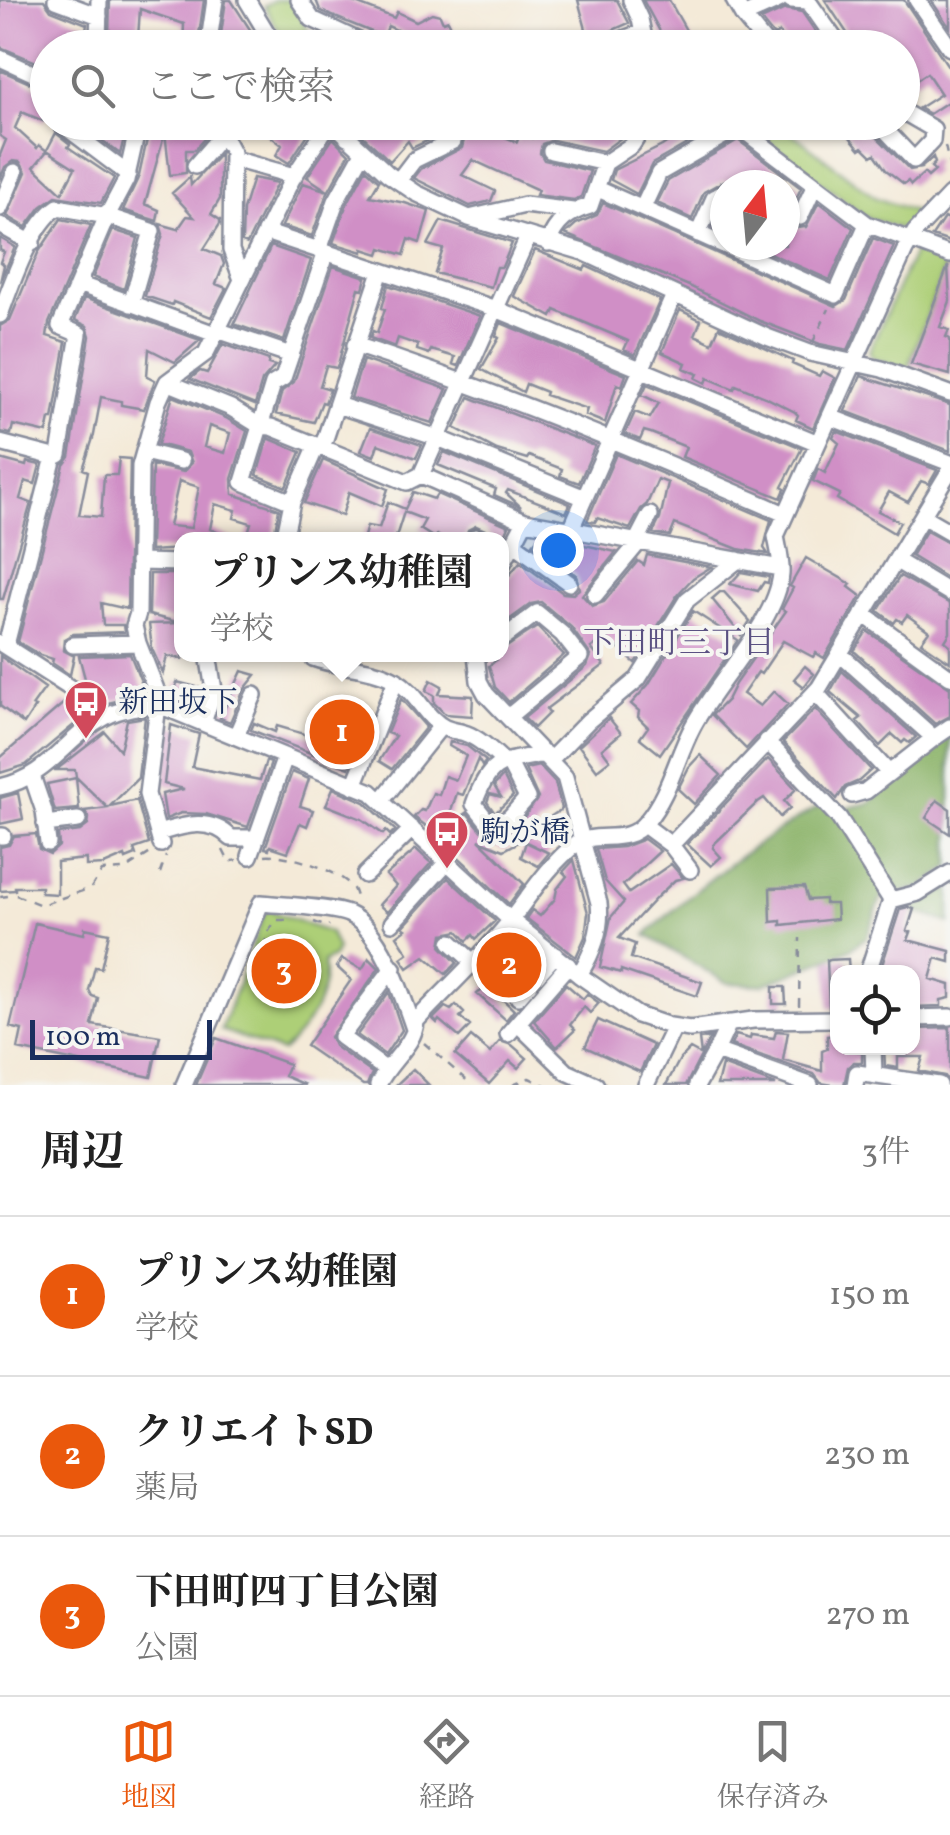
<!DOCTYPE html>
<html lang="ja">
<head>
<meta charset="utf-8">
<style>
	body { margin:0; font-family:Vollkorn,"Noto Serif JP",serif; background:#f6f6f6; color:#222 }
	.controls { position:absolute; right:30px; bottom:30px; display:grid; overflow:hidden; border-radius:20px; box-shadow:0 2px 8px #0004 }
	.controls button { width:90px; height:90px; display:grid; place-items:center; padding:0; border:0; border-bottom:2px solid #e0e0e0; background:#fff; color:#222; font:50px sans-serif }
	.compass { position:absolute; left:710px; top:170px; width:90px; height:90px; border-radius:50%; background:#fff; box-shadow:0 2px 8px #0004; rotate:16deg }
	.scale { position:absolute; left:30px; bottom:25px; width:182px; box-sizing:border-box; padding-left:10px; border:5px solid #1b2f5e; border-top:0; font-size:28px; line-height:35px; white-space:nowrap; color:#1b2f5e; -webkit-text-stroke:8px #f6f6f2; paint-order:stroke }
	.you { position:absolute; left:558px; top:550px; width:35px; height:35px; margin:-25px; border:8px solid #fff; border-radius:50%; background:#1a73e8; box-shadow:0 0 0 15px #1a73e833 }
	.badge { display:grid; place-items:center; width:65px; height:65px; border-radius:50%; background:#ea580c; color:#fff; font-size:32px; font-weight:700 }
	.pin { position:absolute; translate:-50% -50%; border:5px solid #fff; box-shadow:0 2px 10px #0006 }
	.popup { position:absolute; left:174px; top:532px; width:335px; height:130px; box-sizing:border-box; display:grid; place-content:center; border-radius:20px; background:#fff; filter:drop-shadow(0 2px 8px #0005); font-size:32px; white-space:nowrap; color:#767676 }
	.popup b { font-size:38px; color:#222 }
	.popup::after { content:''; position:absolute; left:50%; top:100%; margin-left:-20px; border:20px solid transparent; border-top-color:#fff }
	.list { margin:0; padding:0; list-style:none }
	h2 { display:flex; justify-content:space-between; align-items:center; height:130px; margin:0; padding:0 40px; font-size:42px }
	h2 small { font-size:32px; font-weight:400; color:#767676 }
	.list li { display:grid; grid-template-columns:65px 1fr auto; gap:30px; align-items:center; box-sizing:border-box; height:160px; padding:0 40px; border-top:2px solid #e0e0e0 }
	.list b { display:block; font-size:38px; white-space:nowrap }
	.list p { margin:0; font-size:32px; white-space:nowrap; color:#767676 }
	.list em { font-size:32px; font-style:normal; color:#767676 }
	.icon { flex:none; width:55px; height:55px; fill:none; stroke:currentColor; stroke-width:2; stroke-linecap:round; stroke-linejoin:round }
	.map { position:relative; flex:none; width:950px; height:1085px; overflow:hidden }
	.search { position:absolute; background:#fff; box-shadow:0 2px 8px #0004; left:30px; right:30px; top:30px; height:110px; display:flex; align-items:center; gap:25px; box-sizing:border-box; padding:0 35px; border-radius:55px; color:#767676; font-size:38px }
	.sheet { height:610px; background:#fff }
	nav { display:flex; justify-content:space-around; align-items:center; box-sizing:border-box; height:140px; border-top:2px solid #e0e0e0; background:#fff; font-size:28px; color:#767676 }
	nav a { display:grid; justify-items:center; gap:5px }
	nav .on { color:#ea580c }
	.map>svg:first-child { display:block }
	.green { fill:#adcf77; stroke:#647f6a; stroke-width:2.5 }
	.forest { fill:#8ab268; stroke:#527063; stroke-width:2.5 }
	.building { fill:#d08fc6; fill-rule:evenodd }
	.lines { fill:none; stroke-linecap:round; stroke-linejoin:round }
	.minor-casing { stroke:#888c9b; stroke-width:20 }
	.path { stroke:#888c9b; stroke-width:2.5; stroke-dasharray:8 8; stroke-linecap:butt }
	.minor { stroke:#fff; stroke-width:15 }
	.labels { text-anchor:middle; stroke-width:8; stroke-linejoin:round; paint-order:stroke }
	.poi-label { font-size:30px; fill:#1b2f5e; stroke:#f6f6f2; text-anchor:start }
	.neighbourhood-label { font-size:32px; fill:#5a5182; stroke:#f6f6f2 }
</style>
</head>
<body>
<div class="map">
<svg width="950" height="1085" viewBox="0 0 950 1085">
	<rect width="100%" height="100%" fill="#f6f6f2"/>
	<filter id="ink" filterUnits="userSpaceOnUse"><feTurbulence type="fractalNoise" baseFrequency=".01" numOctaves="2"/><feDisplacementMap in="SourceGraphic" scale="20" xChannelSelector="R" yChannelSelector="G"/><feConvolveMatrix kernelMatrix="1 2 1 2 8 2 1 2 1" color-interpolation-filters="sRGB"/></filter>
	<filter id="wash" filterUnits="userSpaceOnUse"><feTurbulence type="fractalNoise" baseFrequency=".0048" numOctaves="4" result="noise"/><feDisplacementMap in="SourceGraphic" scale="40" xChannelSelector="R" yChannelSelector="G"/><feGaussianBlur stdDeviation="2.25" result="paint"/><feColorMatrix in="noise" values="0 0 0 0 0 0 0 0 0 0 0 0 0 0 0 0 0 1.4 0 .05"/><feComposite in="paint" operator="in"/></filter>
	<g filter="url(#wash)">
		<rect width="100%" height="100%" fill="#f4ead8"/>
		<path class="green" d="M274,0H290L313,38L299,47H288L264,6Z
			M744,123H779L876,198L922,214L905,231L866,217Z
			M920,248L948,258L907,370L872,357L869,351L915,250Z
			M266,909L330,933L337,949L333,957L323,962C329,995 307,1029 282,1052L221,1030Z"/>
		<path class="forest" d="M950,734V867L920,888L882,896L867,937L849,950L763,985L727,983L646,935C700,884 761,838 825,803L837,810L869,803Z
			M950,888V923L909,910Z"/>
		<g id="blocks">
			<path class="building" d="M0,0H44L51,10L87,24L82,48L48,43V62L43,60L41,64L0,47Z
				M110,0H204L197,48H183L184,24L140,9L138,38L109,36Z
				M226,0H231L262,48H219Z
				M316,0H348L394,18L397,12L416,21L432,13L440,15L443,22L448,20L453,30L449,32V44L447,48H421L418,40L388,26L384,37L330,15L320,10Z
				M578,0H617L629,23L595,38L589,48H582L577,36L587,33Z
				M643,0H669L696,48H669Z
				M825,0H904L950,69V109L946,103L929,114L919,108L941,94L927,73L902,90V48H857Z
				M931,0H950V28Z
				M785,9L802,12L826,47L789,48L779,32L774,36L761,20Z
				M534,37L536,48H506V43Z
				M0,70L48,91V110L43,121L22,112L15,128L37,148L39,145L47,151L34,167L62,193L75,168L47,150L56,133L70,144L68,147L114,178L101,203L56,196L41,207L26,227L7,216L26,172L20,162L13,161L5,167L0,179V155L6,140L0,136Z
				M78,122H91L109,132L116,122L127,126L120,154Z
				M252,122H316L289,163L276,155L282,145Z
				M372,122H443L442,134L412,148L408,141L390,161L363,136Z
				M465,122H494L493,132L517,142L519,136L532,138L536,122L567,126L606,136L590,122H633L625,135L603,151L553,140L542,144L540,153L544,160L590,171L581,197L574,200L536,195L538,190L473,160L462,175L495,191L491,201L470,206L414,178L421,169L462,148L465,136L471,131Z
				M692,122H709L713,129L652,164L637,194L611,180L614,170L662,146L678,135L676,131Z
				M846,122H867L870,130L910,170L921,168L933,157L935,163L931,167L935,171L928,177L924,173L911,185L908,181L904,184L886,170L875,154L872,156L863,147L860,149L845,131L849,127Z
				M150,126L172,131L171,127L204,128V132L209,133L194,150H186V173L170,175L165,132L145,204L159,210L157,221L123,210L139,176Z
				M333,138L349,154L326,196L312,236L282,226L303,183L328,191L307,177Z
				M738,140L801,188L794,203L785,200V185H734L724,181L704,192L692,219L657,203L668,181Z
				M220,154V199L211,214L220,220V224L204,249L221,256L224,264L216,284L226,288L211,317L173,302L172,305L145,296L163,234L160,224L178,229L187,216L194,217L172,193L190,177L191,185Z
				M366,169L379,181L370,196L405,203L429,211L420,243L409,239L404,255L381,248L379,254L363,249V252L333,243L346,206Z
				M253,178L277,183L247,244L242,242L243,210Z
				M819,202L853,228L830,280L751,245H785V223L797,228L806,227Z
				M603,203L836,306L846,300L873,238L894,246L848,350L820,344L760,321L689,286L565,234L576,224L597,215Z
				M725,205V233L713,228Z
				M944,218L950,220V242L932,236Z
				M61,219L91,225L49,323L47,336L66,342L53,419H50L47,433L13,425L11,434L0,432V326L10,320L38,253Z
				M441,221L512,243L502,267H497L491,287L435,273L443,249L428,245Z
				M113,230L138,238L124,289L93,277Z
				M0,238L15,247L0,282L4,265L0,262L4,252L0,250Z
				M271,246L311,260L284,341L234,324Z
				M535,250L584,270L586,266L660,300L635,355L624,350L628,341L555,310L552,317L514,296Z
				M333,266L366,277L363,289L359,288L337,368L326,366L320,386L330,389L325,403L322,402L314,422L276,414L282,391L294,382Z
				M948,266L950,301L940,327L949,330L946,337L950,339V375L911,364Z
				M388,285L480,316L458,366L453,364L455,357L431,350L429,354L417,350L418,345L398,338L395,347L370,338L373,331L377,333L385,309L382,308Z
				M84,298L200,340L175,362L149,349L147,376L155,380L144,409L121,405V401L101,397L94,435L83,469L88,471L79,515L101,517L104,475H117L119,458L130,459L127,609L101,603L103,625H123L124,632L73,634L64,639L63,650L74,656L70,675L52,663L53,659L40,655L18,642L64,465L70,457L90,336L87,326L75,320Z
				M680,310L701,320L695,335L712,343L719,327L793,361L792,364L819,376L822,371L835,378L813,428L796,420L798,415L795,412L765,397L736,385L734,389L708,378L706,383L696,378L698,374L684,368L686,363L662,352Z
				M501,323L626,375L622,386L617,384L605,423L585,415L587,409L545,395L546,392L526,384L523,392L481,369L499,338L496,336Z
				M223,344L269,360L268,364L275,366L262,381L255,405L190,379L200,371L207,373Z
				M363,360L447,389L432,423L351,398Z
				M861,376L950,405V451L845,411Z
				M647,384L802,448L782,487L785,489L781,498L682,457L686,447L651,433L644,431L640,440L625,434L635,412L650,418L659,403L642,395Z
				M173,396L226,418L247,431L232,479L233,494L279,509L273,540H246L251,523L234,518L236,510L215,504L210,529L234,540H182V549L150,551L152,465L183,472L192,463L188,452L158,444ZM209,426L230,433L225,453L204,447ZM179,481L199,487L191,528L169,526Z
				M469,397L595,446L579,483L560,476L562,469L529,456L527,459L497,450L455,428Z
				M370,428L422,445L416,458L378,444L374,456L361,451Z
				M836,431L937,470L929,484L921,481L908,502L889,492L878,511L900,522L894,533L837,499L840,494L813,481L818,469L825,473L839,443L833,438Z
				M268,438L301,452L286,487L257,475Z
				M444,452L570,504L566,513L508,490L506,493L521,507L494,495L496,489L438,465Z
				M616,454L771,520L764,548L768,554L738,549L675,524L670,536L653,533L660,519L668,483L658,479L647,504L641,509L630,529L597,518L595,522L587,521Z
				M0,459L26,466L27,462L40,465L35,484L25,481L20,499L31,503L3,599H0Z
				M323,460L388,489L382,506L349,492L342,516L304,503Z
				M413,492L434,499L437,494L509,526L503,540H491L487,531L476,526L468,530L465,540H445L437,535L434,538L420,529L425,520L404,512L395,540H363L367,526L379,528L388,502L405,509Z
				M926,531L950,544V580L911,556Z
				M540,535L616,552L582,595L592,606L604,602L638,561L644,565L647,555L711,567L693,578L678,594L635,663L606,637L591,648L604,665L546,709L549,713L534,728L524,718L587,666L591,656L571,627L541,602L531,604L502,625V584L520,562L563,593L573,594L579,589L576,575L533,544Z
				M806,558L851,584L849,587L861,596L824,658L816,653L813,657L783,641L761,674L758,672L743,694L760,706L774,691L788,704L746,749L712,715L727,700L735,684L786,611L782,609L793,588L790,586Z
				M741,572L769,577L768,583L764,582L758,591L730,584Z
				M150,574H182V659L167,656L163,673L152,649L149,624L181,623L149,615Z
				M900,576L950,604V633L945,641L950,645V662L921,642L929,631L907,615L902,622L897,619L894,623L878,611Z
				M720,592H724L750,621L741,635L712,599Z
				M693,611L738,640L660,754L640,738L648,727L638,717L639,711L631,704L648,685Z
				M537,627L564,655L509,702L495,687L489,666L496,660L493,656L502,654V650Z
				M867,631L950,688V716L935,724L854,651Z
				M130,654L146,694L108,703L87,686L79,656Z
				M0,656L45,688L32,706L35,707L24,724L0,706Z
				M805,666L814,674L802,689L803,686L794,679Z
				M242,671L256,675L244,690L230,722L220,718Z
				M842,671L916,737L909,743L905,740L902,743L892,734L880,746L857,721L861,718L830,692Z
				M431,680L442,686L439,694L473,696L472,716L445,714L434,703V695L426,691Z
				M177,682L200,688L195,705L174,699Z
				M401,699L426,727L392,769L379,761L395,736L387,733Z
				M65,702L81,719L26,765L0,773V758Z
				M815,709L871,770L859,781L845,787L837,799L783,742Z
				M335,710L367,722L349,768L251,730L254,723L275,732L277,726L324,740Z
				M145,717L138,778L110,806L137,800L149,844L134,849L136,855L126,859L125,856L104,865L86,866V859L57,862V894L41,893V887H15V890L0,891V847L9,845L14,836L36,834L39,849L50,854L59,846L58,834L80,831L88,825L89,818L84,811L108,808L76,777L75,770H56L105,732L120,750L127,720Z
				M609,718L621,733L602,749L610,760L597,770L579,746Z
				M171,725L199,734L192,767L260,780L266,761L271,763L248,827L206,814L181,813L166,819L162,794L184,789L164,784Z
				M450,742L467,746L486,761L482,766L478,759L463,795L457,793L450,814L433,831L414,817L421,810L425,811L433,793L439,795L445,776L456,780L466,756L449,746Z
				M700,755L721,775L694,804L678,789L689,767Z
				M768,759L796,789L784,801L790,808L780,817L764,798L758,802L714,844L713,848L721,857L711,866L687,844Z
				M539,766L555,783L562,809L538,825L528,837L504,850L479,840L524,884L509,904L452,851L468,834L461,817L467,813L489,839L498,838L518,825L538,798L525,769Z
				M292,772L309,779L300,806L313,810L307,826L300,823L288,852L270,846L269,849L265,848Z
				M503,776L513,796L495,813L487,802L490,794L501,797L494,786Z
				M76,778L79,809L55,811L47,784Z
				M333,788L365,802L395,830L390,835L386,831L383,834L362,819L326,805Z
				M18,793L23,819L0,824V798Z
				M937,800L950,809V834L926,818Z
				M644,839L660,851L623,885L629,893L671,864L683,878L675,880L658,896L619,938L635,944L631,958L702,982L697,996L621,970V973L600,967L611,917L624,902L605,881L596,849L623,847Z
				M526,842L549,853L538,866L521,857Z
				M416,849L431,863L387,912L379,905L396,886L386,875Z
				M574,860L588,913L585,937L576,957L526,918L532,910L540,916L555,899L557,889L567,876L563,872Z
				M448,878L495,921L476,939L473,935L467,941L458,931L443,934L441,946L457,963L446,974L425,956L408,968L401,958L408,953L397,936L406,929L403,927Z
				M804,887L808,900L825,899V904H836L837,919L781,925V921L771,922L770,888Z
				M908,907L914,909L907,931L911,932L908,940L950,951V962L936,958L930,979L950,985V998L941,1000V1006L912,1007V972L881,968L900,909Z
				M35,923L84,934L85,928L109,933L101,968L95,967L89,990L92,996L98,998L92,1025L160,1036L151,1077L18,1049L22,1030L10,1027Z
				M512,936L538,957L512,987L488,963Z
				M369,958L379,968L330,1037L334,1046L372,1073L367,1085H363L306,1046L351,980L337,967L342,959L362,969Z
				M848,959L849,972H838V1008H829L827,960Z
				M566,984L583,999L587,994L599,1003L590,1013L584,1007L570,1025L575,1030L557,1047L534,1021Z
				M488,985L514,1010L506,1020L477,994Z
				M773,987H785L786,1004H773Z
				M389,992L402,1030L385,1055L357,1035Z
				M456,1005L464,1013L460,1017L470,1026L459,1037L439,1020L437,1023L433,1019L445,1007L451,1010Z
				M598,1020L653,1045L640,1072L585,1047Z
				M950,1028V1084L945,1076L919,1071L923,1057H898V1068L885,1066L884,1048H912L913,1029Z
				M776,1031L788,1032L783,1060L822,1071V1051L827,1049V1036L838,1035V1048L862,1052V1062H854L848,1067L844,1085H833L821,1083L814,1074L731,1045L736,1035L750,1039L751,1035L774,1038Z
				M471,1037L490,1053L500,1041L512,1045L527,1058L518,1068L510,1061L489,1084L455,1055Z
				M216,1038L289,1064L284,1076L305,1085H196Z
				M710,1038L686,1085H666L680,1059L690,1049L701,1055L699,1039Z
				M722,1065L776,1085H717Z
				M413,1069L429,1085H396Z"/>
		</g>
	</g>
	<g filter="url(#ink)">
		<use href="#blocks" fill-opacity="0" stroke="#888c9b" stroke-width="2.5"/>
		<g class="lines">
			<defs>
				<path id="minor" d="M56,0L99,16
					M99,0L98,45L116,48
					M247,0L276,48
					M299,0L312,19L374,48
					M631,0L640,19L646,48
					M734,0L743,16L765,43
					M791,0L808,1L841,48
					M917,0L950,48
					M743,16L779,0
					M208,48L215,0
					M600,48L642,32
					M0,58L48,80
					M59,122L128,174
					M216,122L232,152L231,250L241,277
					M332,122L388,174L416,193L469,218L583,252L767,337L810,353L882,369L950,394
					M878,122L914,160L932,141L933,129L902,111
					M347,137L361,122
					M551,151L605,163
					M233,159L294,176
					M195,166L221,136
					M398,181L414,160L453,141L454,122
					M598,189L836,295L867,224
					M643,207L659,173L739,127L867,224L950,255
					M0,208L15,172
					M785,211L800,217L815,185
					M469,218L525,205L573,211
					M0,225L32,243
					M265,232L496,309L818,443
					M698,234L714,198L725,192
					M548,243C556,222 569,212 590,206L605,163L632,145L647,122
					M319,250L336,201L363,152
					M78,284L215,334
					M0,315C11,285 31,225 58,207L107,216L152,231L131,304
					M217,330L291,355
					M355,345C502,393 643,452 785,514
					M167,382L231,408L260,426L271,427L407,482L421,475L528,237
					M337,405L438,438L585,498
					M830,417L950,463
					M0,443L54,457
					M316,447L292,502L243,482L273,384L283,378L326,252
					M322,448L381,271
					M144,452L181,461
					M421,475L525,521L780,568
					M924,517L950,532
					M571,529L674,295
					M476,537L480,540
					M284,540L292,502
					M636,542L650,515
					M513,543L569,583
					M897,561L950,593
					M138,562L182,563
					M502,565L525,521
					M595,595L639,542
					M863,614L950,677
					M502,639L537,613L562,634L580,657L508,717
					M0,643L78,693L106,716
					M6,645L54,457L59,455L79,334L60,326L107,216L126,180L139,122
					M73,645L138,643
					M476,654L479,681L486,694L565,777L599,903C602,930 593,952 579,975
					M840,654L934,738L950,727
					M313,658C340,668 371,666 395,680C418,693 424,717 445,728C452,731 460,731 467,734C480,739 494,752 504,762
					M815,692L889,773
					M203,723L214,690L208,654
					M236,736L254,695
					M767,741L839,818L891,900
					M551,759L588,721L638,679L687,600L738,560
					M508,761L527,798L510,817L493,828L474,804C490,759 502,762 545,754
					M32,776L44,811L48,843
					M354,786L396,680
					M0,787C49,777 66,737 105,717C120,709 142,705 159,705L371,792L506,916L579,975L637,1015L670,1026L690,1029L753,1020L838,1019
					M852,795L866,791L934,738
					M382,800L441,726
					M45,824L78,820
					M644,825L671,845L819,688L950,470
					M158,833C182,826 210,816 231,838H255
					M0,836H3
					M161,844L147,794L159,697L138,643L134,626L138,613L140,466L158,402L167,382L206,353L292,179L330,122
					M671,845L690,870
					M250,856L285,757
					M365,875L412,829
					M392,923L448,861
					M451,942L473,962
					M868,972L891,900L918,893L950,873
					M518,997L555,955
					M912,1018L950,1017
					M729,1023L716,1051L810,1085
					M518,1024L567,1072L596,1085
					M508,1034L568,965
					M873,1048L874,1074
					M385,1069L341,1037L393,968
					M184,1085L261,903C282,905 330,907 348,914C382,929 403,997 414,1029
					M378,1085C388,1062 415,1045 416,1021C446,989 479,959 506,926C527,900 548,865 576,844C596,830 626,847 646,822C670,793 676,758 693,726C716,682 777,621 781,574C782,562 778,548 776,536L905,250L915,232L950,195
					M646,1085L674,1027
					M697,1085L716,1051
					M855,1085L857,1073L939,1085"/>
			</defs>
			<use href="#minor" class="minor-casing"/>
			<path class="path" d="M945,146L950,168
				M813,342L829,309
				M223,850L229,862L237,860
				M265,855C285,853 339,870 352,887C355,891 356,898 358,903
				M160,873L166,856
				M0,897L16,895L41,905L91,888L102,871L124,870L152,852
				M314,922L327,927L329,925
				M250,968L254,958L269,951L265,937L276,920H287
				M799,1006L800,938
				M424,1043L472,1085
				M513,1085L529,1078L545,1085"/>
			<use href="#minor" class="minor"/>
		</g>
	</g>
	<defs>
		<symbol id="bus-pin" viewBox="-11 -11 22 30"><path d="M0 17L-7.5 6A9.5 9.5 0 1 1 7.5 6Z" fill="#d1495b" stroke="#f6f6f2"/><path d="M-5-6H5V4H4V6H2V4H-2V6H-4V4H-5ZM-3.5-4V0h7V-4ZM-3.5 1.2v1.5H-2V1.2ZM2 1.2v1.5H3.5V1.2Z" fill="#fff"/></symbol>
	</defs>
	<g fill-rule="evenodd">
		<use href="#bus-pin" x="61" y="677" width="50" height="68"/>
		<use href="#bus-pin" x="422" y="807" width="50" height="68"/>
	</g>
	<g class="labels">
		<g class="poi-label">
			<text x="118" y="712">新田坂下</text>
			<text x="480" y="842">駒が橋</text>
		</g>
		<g class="neighbourhood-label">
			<text x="679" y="653">下田町三丁目</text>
		</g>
	</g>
</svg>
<div class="controls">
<button><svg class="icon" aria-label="locate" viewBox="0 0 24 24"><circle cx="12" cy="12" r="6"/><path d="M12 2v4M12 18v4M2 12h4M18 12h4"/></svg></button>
</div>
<svg class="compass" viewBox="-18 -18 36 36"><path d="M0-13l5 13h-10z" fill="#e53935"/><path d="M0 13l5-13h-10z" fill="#767676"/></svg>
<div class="scale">100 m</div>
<div class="you"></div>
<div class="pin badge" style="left:342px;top:732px">1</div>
<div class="popup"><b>プリンス幼稚園</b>学校</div>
<div class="pin badge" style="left:509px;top:965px">2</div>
<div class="pin badge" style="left:284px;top:971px">3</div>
<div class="search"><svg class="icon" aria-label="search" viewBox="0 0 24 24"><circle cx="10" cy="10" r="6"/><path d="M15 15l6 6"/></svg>ここで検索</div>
</div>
<section class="sheet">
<h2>周辺<small>3件</small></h2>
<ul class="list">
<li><span class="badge">1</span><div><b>プリンス幼稚園</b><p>学校</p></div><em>150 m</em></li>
<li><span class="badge">2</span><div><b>クリエイトSD</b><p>薬局</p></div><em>230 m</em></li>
<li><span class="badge">3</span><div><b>下田町四丁目公園</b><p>公園</p></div><em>270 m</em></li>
</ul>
</section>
<nav>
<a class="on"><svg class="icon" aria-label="map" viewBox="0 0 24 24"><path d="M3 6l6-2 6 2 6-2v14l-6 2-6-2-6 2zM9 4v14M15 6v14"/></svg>地図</a>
<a><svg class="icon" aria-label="directions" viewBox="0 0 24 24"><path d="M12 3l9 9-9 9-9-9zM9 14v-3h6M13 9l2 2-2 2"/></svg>経路</a>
<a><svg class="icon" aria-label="saved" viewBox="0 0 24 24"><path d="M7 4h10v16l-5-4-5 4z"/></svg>保存済み</a>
</nav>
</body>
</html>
